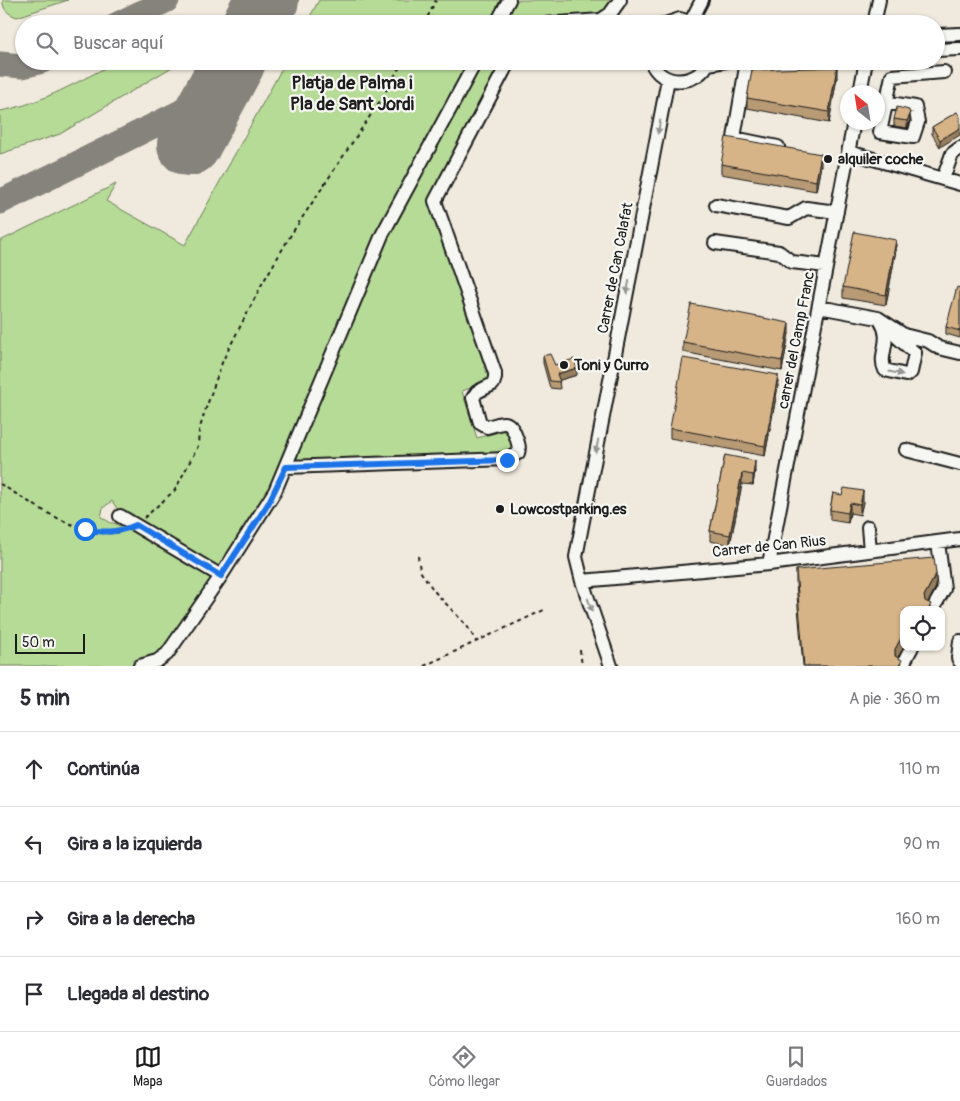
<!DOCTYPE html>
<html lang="es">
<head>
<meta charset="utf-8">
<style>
	body { margin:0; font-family:Pangolin,sans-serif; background:#f7f7f7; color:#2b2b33 }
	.controls { position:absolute; right:15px; bottom:15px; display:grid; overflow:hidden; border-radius:10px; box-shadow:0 1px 4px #0004 }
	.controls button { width:45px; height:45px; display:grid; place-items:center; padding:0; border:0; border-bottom:1px solid #e1e1e2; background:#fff; color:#2b2b33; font:25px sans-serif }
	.compass { position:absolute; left:840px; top:85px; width:45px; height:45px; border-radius:50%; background:#fff; box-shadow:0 1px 4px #0004; rotate:330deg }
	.scale { position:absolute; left:15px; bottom:12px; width:70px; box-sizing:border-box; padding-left:5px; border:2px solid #1c1c1c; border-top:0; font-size:14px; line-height:18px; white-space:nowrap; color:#1c1c1c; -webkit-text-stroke:4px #f6f6f2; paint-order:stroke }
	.stop { position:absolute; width:15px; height:15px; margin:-11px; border:4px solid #1a73e8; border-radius:50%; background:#fff }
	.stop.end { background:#1a73e8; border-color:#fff; box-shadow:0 1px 5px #0008 }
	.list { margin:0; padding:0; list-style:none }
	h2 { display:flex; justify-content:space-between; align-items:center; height:65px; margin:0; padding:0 20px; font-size:21px }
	h2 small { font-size:16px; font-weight:400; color:#7c7c81 }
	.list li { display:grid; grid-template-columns:32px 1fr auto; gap:15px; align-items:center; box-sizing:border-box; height:75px; padding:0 20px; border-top:1px solid #e1e1e2 }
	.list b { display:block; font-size:19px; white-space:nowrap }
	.list em { font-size:16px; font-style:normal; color:#7c7c81 }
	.icon { flex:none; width:28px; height:28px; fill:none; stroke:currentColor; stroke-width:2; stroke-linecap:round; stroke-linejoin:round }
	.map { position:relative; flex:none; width:960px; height:666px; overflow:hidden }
	.search { position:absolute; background:#fff; box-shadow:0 1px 4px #0004; left:15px; right:15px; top:15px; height:55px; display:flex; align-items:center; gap:12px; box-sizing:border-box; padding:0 18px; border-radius:28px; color:#7c7c81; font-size:19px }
	.sheet { height:365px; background:#fff }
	nav { display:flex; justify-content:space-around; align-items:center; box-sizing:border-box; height:70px; border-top:1px solid #e1e1e2; background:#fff; font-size:14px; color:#7c7c81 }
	nav a { display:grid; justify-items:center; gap:2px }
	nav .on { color:#1c1c1c }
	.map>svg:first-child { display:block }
	.green { fill:#b6db96; stroke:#697c59 }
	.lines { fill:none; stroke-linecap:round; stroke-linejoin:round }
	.taxiway { stroke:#86827c; stroke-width:25 }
	.runway { stroke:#86827c; stroke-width:64 }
	.minor-casing { stroke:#1c1c1c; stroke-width:16 }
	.path { stroke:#1c1c1c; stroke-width:2; stroke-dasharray:4 4; stroke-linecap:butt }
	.minor { stroke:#f6f6f2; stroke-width:12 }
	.wall { fill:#b89b75; stroke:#1c1c1c }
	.shaded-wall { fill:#967e5f; stroke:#1c1c1c }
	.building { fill:#d6b488; stroke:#1c1c1c }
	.oneway { fill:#949492 }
	.route { stroke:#1a73e8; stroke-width:6 }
	.poi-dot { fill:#1c1c1c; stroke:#f6f6f2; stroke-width:2 }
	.labels { text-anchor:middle; stroke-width:4.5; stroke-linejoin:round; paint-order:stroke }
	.poi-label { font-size:15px; font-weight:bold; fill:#1c1c1c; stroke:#f6f6f2; text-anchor:start }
	.street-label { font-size:15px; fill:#1c1c1c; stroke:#f6f6f2 }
	.quarter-label { font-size:18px; font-weight:bold; fill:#1c1c1c; stroke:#f6f6f2 }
</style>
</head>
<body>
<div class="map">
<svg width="960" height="666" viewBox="0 0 960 666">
	<rect width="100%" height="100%" fill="#f0e9dd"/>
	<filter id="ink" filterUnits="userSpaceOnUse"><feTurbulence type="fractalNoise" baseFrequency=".02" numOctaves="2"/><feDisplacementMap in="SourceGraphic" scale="10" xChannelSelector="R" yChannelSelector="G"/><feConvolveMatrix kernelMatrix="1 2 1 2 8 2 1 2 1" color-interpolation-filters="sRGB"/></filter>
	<g filter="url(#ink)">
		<path class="green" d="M3,0H68L17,17C8,14 2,9 3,0Z
			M319,0H505L492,24H306Z
			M514,0H617L597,19L529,24H501Z
			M119,61H179L172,67L60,134L0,154V111C42,104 80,80 119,61Z
			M286,61H471L384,222L269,495L219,572L120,513L112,501L103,508L101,517L111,523H114L120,526L123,521L215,576L171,643L148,661L126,666H0V241L116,184L106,201L185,245Z
			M480,61H507L434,196L492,374L485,383L462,391L477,438L507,430L512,432L513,453L293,461L387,235Z"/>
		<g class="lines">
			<path class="taxiway" d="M118,24L167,0
				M0,64L22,66L42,61
				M0,202L195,105L210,94L224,79"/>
			<path class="runway" d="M254,24L267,0
				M189,144L234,61"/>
			<defs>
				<path id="minor" d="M691,21L702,0
					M496,24L509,0
					M545,24L601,20L610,14L620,0
					M665,24L680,19L695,24
					M874,24L879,0
					M936,35L960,34
					M936,50L960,49
					M651,61C660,88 699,86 709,61
					M747,61L734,138L778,147
					M708,64L726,61
					M860,92L866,61
					M878,101L915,107L918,122L913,137L880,132L892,76L944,72
					M849,152L960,184
					M943,179L952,154L960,148
					M716,205L789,218L806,208L837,212
					M715,243L779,252L792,262L826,266
					M819,307L878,318L904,335L928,341L939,348L960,353
					M880,320C894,341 877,354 885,370L906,375L911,372L915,353L897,337L894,332
					M906,450L960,464
					M286,467L507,459L518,453C520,447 518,443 516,437C509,417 503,423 487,427L480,423L473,398L477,392L493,384L495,378V373L435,201L509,61
					M120,516L221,576L167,654L157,661L140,666
					M868,527L870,551
					M769,564L854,122
					M221,576L275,491L382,235L476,61
					M582,581L769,564L960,539
					M932,610L944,589L938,542
					M960,641L958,658L960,662
					M611,666L582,581L576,557L668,79
					M902,666L912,647"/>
			</defs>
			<use href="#minor" class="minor-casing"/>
			<path class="path" d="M424,24L436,0
				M0,484C34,504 82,541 124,531
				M144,518L175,490L198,446L199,431L205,411L223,360L262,284L292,233L382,98L403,61
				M418,556L420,571L435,592L467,626L476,641
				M580,650L582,666
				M424,666L546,609"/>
			<use href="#minor" class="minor"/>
		</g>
		<path class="wall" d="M837,77L829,123L747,108V98Z
			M957,112L940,147L932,134V127Z
			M894,119L910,121L907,128L894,126Z
			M721,164L821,165L816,191L721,174Z
			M896,250L886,305L843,298V287Z
			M960,288V338L946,334V327Z
			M789,333L782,371L683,352V342Z
			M543,356L555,365L577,375L559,380L560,389L550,388L543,363Z
			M778,386L765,456L670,438V428Z
			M725,455L755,471L753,485L742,484L730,545L710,541V531Z
			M833,493L863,502L860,515L850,513L848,523L830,520V510Z
			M796,570L936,587L928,602L931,610H904V647L897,658L902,666H803L796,584Z"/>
		<path class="shaded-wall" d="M837,67V77L829,123V112Z
			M910,115V121L907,128V121Z
			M960,128V135L940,147V140Z
			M821,154V165L816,191V181Z
			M896,240V250L886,305V295Z
			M789,323V333L782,371V361Z
			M577,368V375L557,381V374Z
			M778,375V386L765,456V446Z
			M755,461V471L753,485V475Z
			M742,473V484L730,545V535Z
			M863,491V502L860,515V505Z
			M850,503V513L848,523V513Z
			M936,574V587L924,610V596Z
			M904,633V647L895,662V649Z"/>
		<path class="building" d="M837,67L829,112L747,98L752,70Z
			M897,107L909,110L910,115L907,121L894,119Z
			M957,112L960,117V128L940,140L932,127Z
			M726,137L821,154L816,181L721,164Z
			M854,232L896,240L886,295L843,287Z
			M957,287L960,288V331L946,327Z
			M691,304L789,323L782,361L683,342Z
			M550,354L555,365L574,359L577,368L557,374L560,382L550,381L543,356Z
			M683,358L778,375L765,446L670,428Z
			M725,455L755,461L753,475L742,473L730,535L710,531Z
			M844,488L863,491L860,505L850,503L848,513L830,510L833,493L842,495Z
			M934,558L936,574L924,596L925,601L931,604L928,610H904V633L895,649V656L902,660L899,666H804L796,570Z"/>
		<defs><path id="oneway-solid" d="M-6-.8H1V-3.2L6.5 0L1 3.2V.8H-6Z" transform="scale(1.25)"/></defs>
		<g class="oneway">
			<use href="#oneway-solid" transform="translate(659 127) rotate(101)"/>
			<use href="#oneway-solid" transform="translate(628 287) rotate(101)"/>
			<use href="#oneway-solid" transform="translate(896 373) rotate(12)"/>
			<use href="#oneway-solid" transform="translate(597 446) rotate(101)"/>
			<use href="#oneway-solid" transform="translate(590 605) rotate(71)"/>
		</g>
	</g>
	<g class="lines" filter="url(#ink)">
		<path class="route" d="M85,529C104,533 118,533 136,525L221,576L268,504L286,467L507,460"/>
	</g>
	<g class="poi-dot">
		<circle cx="828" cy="159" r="5"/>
		<circle cx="564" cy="365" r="5"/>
		<circle cx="500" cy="509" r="5"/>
	</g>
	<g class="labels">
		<g class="poi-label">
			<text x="838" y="164">alquiler coche</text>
			<text x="574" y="370">Toni y Curro</text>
			<text x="510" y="514">Lowcostparking.es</text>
		</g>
		<g class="street-label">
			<text transform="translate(615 268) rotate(-79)" y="5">Carrer de Can Calafat</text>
			<text transform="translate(796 340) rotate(-79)" y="5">carrer del Camp Franc</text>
			<text transform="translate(769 546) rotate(-6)" y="5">Carrer de Can Rius</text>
		</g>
		<g class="quarter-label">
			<text x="352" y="89">Platja de Palma i<tspan x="352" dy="21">Pla de Sant Jordi</tspan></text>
		</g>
	</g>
</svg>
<div class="controls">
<button><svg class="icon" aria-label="locate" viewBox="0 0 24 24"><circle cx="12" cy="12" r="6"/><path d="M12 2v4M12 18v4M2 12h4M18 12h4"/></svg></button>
</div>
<svg class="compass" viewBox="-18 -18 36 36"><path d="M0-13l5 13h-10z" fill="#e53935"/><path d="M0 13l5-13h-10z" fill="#7c7c81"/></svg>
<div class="scale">50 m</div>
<div class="stop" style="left:85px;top:529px"></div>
<div class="stop end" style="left:507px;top:460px"></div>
<div class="search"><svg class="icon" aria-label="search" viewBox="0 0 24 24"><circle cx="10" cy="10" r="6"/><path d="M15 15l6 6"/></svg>Buscar aquí</div>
</div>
<section class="sheet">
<h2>5 min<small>A pie · 360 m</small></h2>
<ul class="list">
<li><svg class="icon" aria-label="ahead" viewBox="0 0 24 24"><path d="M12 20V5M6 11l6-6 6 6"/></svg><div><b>Continúa</b></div><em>110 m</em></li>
<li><svg class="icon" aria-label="left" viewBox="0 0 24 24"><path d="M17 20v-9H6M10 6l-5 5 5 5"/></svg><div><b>Gira a la izquierda</b></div><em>90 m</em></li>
<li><svg class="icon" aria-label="right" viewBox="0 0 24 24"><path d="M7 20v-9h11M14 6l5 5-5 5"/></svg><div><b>Gira a la derecha</b></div><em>160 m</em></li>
<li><svg class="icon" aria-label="arrive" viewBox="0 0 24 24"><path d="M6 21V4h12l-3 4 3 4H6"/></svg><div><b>Llegada al destino</b></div></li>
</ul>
</section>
<nav>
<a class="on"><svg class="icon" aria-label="map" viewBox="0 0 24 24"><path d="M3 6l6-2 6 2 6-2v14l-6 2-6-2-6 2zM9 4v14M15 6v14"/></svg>Mapa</a>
<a><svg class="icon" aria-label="directions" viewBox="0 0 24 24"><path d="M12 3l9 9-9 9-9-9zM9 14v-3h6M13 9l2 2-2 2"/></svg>Cómo llegar</a>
<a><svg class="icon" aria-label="saved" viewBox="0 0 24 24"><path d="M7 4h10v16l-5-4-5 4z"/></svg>Guardados</a>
</nav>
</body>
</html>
